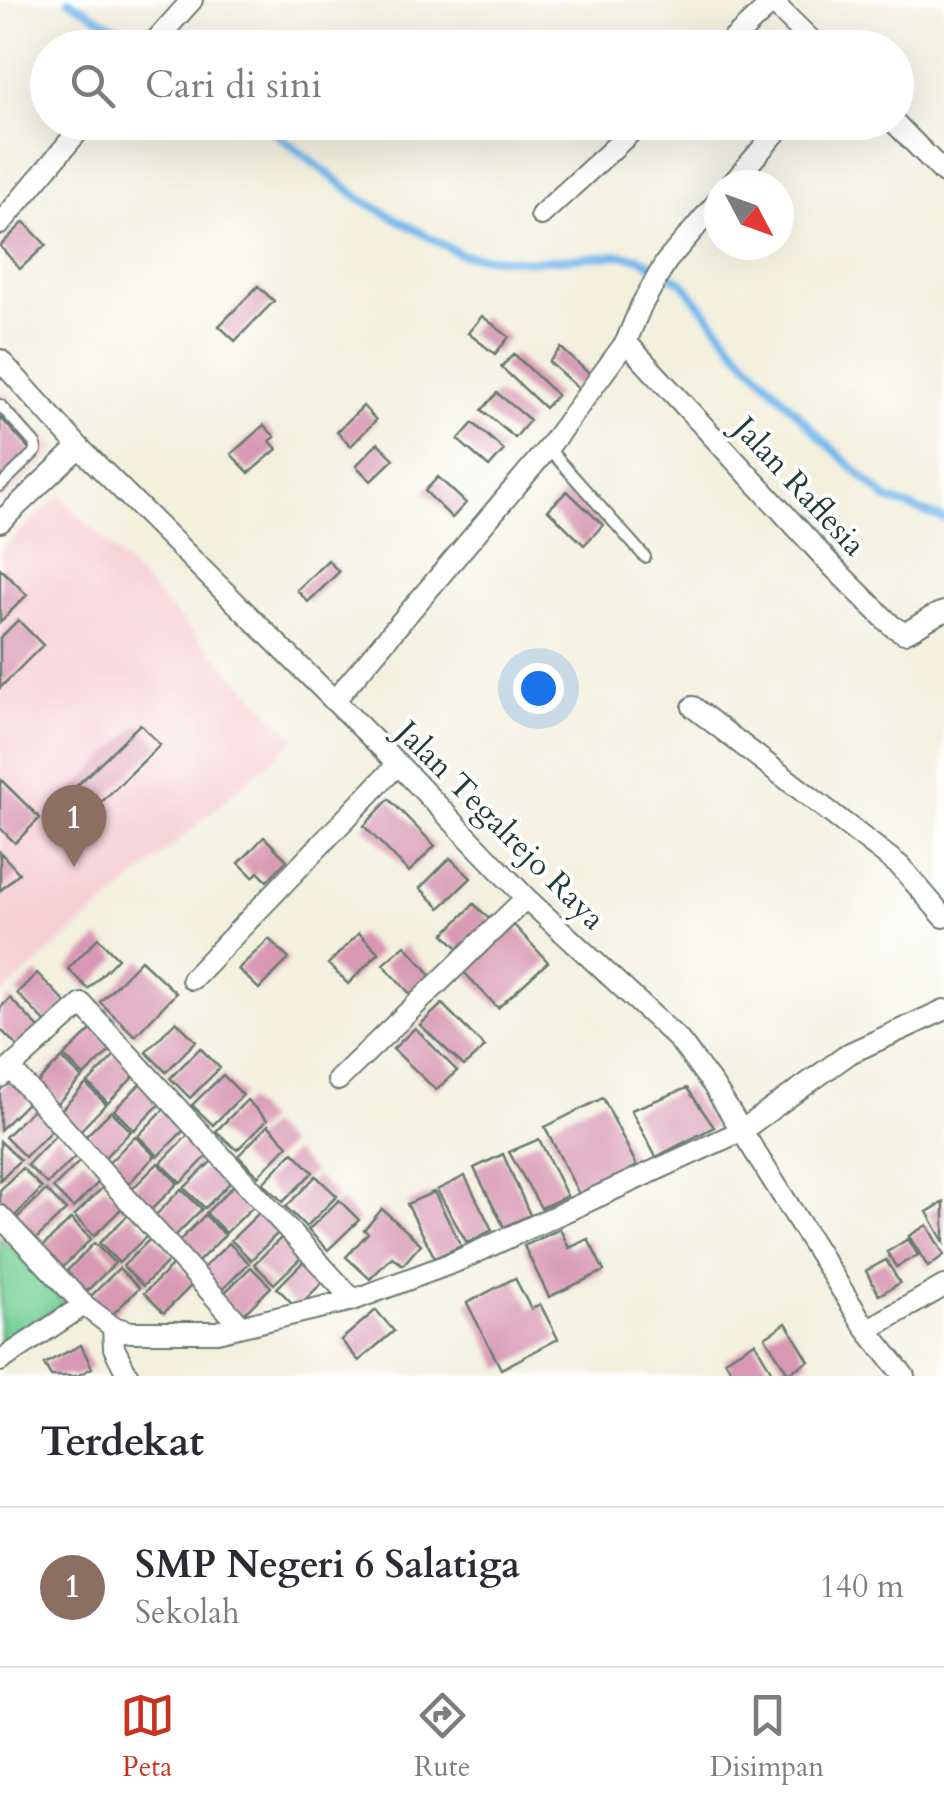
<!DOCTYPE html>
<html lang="id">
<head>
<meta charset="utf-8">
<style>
	body { margin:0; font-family:Cardo,serif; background:#f7f7f7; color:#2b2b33 }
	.compass { position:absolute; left:704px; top:170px; width:90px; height:90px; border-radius:50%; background:#fff; box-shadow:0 10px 40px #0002; rotate:131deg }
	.you { position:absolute; left:538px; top:688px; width:35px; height:35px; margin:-25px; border:8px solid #fff; border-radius:50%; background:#1a73e8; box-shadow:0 0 0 15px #1a73e833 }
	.badge { display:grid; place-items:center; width:65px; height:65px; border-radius:50%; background:#c8321e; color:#fff; font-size:32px; font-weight:700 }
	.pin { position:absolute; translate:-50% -82px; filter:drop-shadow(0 2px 5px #0008) }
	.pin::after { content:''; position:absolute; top:52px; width:35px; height:30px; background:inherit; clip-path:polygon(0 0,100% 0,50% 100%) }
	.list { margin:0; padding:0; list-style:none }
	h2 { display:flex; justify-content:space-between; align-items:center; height:130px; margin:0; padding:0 40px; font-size:42px }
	h2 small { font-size:32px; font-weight:400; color:#7c7c81 }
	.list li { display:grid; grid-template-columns:65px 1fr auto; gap:30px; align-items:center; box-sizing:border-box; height:160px; padding:0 40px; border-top:2px solid #e1e1e2 }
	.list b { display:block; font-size:38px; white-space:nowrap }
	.list p { margin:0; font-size:32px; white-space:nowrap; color:#7c7c81 }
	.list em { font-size:32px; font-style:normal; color:#7c7c81 }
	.icon { flex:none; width:55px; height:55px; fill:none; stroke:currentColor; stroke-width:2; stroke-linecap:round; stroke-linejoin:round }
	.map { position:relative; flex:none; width:944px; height:1376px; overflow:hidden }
	.search { position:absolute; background:#fff; box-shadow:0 10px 40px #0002; left:30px; right:30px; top:30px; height:110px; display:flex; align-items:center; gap:25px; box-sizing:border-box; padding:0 35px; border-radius:55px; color:#7c7c81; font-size:38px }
	.sheet { height:290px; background:#fff }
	nav { display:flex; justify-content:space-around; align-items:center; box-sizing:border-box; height:140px; border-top:2px solid #e1e1e2; background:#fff; font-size:28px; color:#7c7c81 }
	nav a { display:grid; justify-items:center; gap:5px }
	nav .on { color:#c8321e }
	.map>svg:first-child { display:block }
	.built { fill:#f6cfd6 }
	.green { fill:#75cf95; stroke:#4a8664; stroke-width:2.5 }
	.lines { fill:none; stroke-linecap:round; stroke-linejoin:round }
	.stream { stroke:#77b9ec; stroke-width:8 }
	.building { fill:#d898b3 }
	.service-casing { stroke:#697c70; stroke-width:14 }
	.minor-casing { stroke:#697c70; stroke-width:24 }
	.service { stroke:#fff; stroke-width:10 }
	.minor { stroke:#fff; stroke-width:20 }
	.labels { text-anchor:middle; stroke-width:8; stroke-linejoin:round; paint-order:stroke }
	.street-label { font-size:32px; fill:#1f3d34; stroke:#fff }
</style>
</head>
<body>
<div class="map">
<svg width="944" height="1376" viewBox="0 0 944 1376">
	<rect width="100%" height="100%" fill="#fff"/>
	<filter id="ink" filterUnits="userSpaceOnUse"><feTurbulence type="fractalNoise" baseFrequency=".01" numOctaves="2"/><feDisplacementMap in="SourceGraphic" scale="20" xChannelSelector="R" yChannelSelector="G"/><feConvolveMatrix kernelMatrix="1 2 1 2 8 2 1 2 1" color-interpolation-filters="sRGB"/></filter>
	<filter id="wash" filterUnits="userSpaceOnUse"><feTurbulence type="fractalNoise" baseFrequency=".0048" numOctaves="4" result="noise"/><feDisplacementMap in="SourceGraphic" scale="40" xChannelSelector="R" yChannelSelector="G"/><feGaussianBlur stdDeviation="2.25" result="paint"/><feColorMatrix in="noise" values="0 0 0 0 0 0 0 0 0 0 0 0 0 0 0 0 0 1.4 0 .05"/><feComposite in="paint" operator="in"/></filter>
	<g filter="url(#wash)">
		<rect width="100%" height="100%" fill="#f3f0de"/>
		<path class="built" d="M0,386L57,449L0,504Z
			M59,494L296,739L0,996V551Z"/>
		<path class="green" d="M0,1236L65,1303L0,1343Z"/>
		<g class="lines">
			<path class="stream" d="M69,0L147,46
				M261,122L362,200L462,255L530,261L619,255L640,258L682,282L736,349L821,438L887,499L944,519"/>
		</g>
		<g id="blocks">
			<path class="building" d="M24,222L46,245L20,269L0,246Z
				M258,286L274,301L235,341L219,326Z
				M482,316L509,337L495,354L468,333Z
				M561,348L592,376L580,390L549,362Z
				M514,354L557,395L545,408L501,367Z
				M497,393L530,420L515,438L482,410Z
				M363,406L376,420L351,446L337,432Z
				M0,417L31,451L0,480Z
				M473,423L504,450L489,467L458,440Z
				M264,425L275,437L270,441L277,449L249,473L231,454Z
				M378,443L394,459L371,481L356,466Z
				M438,477L466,503L452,518L425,491Z
				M567,491L603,525L584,545L548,510Z
				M328,560L339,572L308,602L297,590Z
				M0,568L27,595L0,622Z
				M18,620L43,645L0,688V638Z
				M140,724L160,745L79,824L59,803Z
				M0,779L40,818L15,843L0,828Z
				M389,799L435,846L409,872L364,826Z
				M264,837L287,860L267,881L258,872L253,877L239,863Z
				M0,852L19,873L0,891Z
				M450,858L471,878L440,908L420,888Z
				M474,904L495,924L464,954L444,934Z
				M514,925L548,962L498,1008L463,971Z
				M359,933L379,953L348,984L328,964Z
				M98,938L118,958L88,989L68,969Z
				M269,939L289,959L259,989L238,969Z
				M405,945L433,977L412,996L383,964Z
				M141,960L176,993L135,1036L100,1002Z
				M37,973L67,1004L47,1024L17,993Z
				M10,998L40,1029L20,1049L0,1029V1008Z
				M442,1004L485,1047L464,1066L420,1025Z
				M176,1021L196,1041L166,1072L146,1052Z
				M95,1026L115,1046L84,1076L64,1056Z
				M415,1028L457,1071L436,1090L393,1049Z
				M200,1048L220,1068L190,1098L170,1078Z
				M118,1052L138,1072L108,1103L88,1083Z
				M62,1058L82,1078L52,1109L31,1089Z
				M223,1075L243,1095L213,1125L192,1105Z
				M145,1079L165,1099L134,1130L114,1110Z
				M10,1080L30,1100L0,1130V1090Z
				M86,1084L106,1104L76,1135L56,1115Z
				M687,1088L714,1127L656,1157L631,1110Z
				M603,1098L637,1166L580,1196L545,1127Z
				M247,1100L267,1120L237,1150L216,1131Z
				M168,1105L189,1125L158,1156L138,1136Z
				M35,1107L55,1127L25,1157L5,1137Z
				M111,1111L131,1131L101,1161L81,1141Z
				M268,1125L288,1145L258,1176L238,1156Z
				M191,1132L211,1152L181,1183L161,1163Z
				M57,1134L78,1154L47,1184L27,1165Z
				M135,1136L155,1156L125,1187L105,1167Z
				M539,1139L567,1196L541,1208L509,1152Z
				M0,1141L20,1160L0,1180Z
				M293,1152L313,1172L283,1202L263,1183Z
				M503,1154L530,1215L504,1227L474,1168Z
				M83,1158L103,1178L73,1208L53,1188Z
				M215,1158L235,1178L205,1208L184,1188Z
				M158,1163L178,1183L147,1214L127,1194Z
				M22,1168L42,1188L12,1219L0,1207V1190Z
				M316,1176L337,1196L306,1227L286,1207Z
				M465,1176L492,1230L467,1243L437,1190Z
				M236,1183L257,1203L226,1233L206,1213Z
				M105,1185L125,1205L94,1236L74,1216Z
				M181,1189L202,1209L171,1240L151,1220Z
				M46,1190L66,1210L35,1240L15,1220Z
				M434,1192L461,1246L435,1258L407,1204Z
				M339,1200L359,1220L328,1250L308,1230Z
				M944,1202V1242L927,1212Z
				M382,1209L421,1244L403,1265L392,1257L370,1279L346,1257L368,1233L364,1230Z
				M262,1210L282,1229L251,1260L231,1240Z
				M130,1213L150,1233L119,1263L99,1243Z
				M205,1215L225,1235L194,1266L174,1246Z
				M71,1219L91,1239L60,1270L40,1249Z
				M927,1225L944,1255L928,1267L909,1236Z
				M560,1229L569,1248L588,1239L604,1271L549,1297L524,1246Z
				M285,1234L305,1254L274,1284L254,1264Z
				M153,1236L174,1256L143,1286L123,1266Z
				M908,1239L918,1255L896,1267L887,1252Z
				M94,1243L115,1263L84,1294L64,1274Z
				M229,1243L249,1263L219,1293L198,1273Z
				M307,1258L327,1278L297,1308L277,1288Z
				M886,1260L900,1283L879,1295L866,1271Z
				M175,1263L195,1282L164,1313L144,1293Z
				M251,1267L271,1287L241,1317L220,1297Z
				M119,1268L139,1288L109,1318L89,1298Z
				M515,1278L531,1309L540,1304L558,1339L501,1369L467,1303Z
				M376,1310L394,1331L359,1361L341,1340Z
				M786,1323L809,1361L788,1373L765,1337Z
				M755,1342L774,1376H734L725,1360Z
				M81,1345L92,1368L77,1376H51L44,1364Z"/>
		</g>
	</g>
	<g filter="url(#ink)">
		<use href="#blocks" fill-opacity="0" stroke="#697c70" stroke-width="2.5"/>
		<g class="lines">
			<defs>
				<path id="service" d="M0,405L35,444L36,451L0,486
					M548,448L645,557"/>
				<path id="minor" d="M770,0L819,48
					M149,48L192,0
					M724,48L775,0
					M894,122L944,173
					M731,185L785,122
					M541,215L642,122
					M0,224L86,122
					M626,342L834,568L892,626L904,633C918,628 930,615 944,612
					M0,360L79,447L398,764L526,898L679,1040L713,1085L867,1330L904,1376
					M0,522L79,447
					M334,701L548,448L626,342L641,306L666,262L719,200
					M693,707L900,866L944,917
					M192,979L398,764
					M10,1068L241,1326
					M0,1077L82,1004L353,1300
					M338,1080L526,898
					M0,1216L84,1305
					M113,1327L114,1348L128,1376
					M867,1330L944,1286
					M0,1361L84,1305L113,1327L131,1332H217L353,1300L455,1262L741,1131L850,1053L944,1010"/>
			</defs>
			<use href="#service" class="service-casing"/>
			<use href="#minor" class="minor-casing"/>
			<use href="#service" class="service"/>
			<use href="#minor" class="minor"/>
		</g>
	</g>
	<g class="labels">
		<g class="street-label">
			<text transform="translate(800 486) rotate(47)" y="11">Jalan Raflesia</text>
			<text transform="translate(501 825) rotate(45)" y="11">Jalan Tegalrejo Raya</text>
		</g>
	</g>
</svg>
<svg class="compass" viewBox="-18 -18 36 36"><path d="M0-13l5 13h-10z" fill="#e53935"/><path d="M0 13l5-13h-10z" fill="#7c7c81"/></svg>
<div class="you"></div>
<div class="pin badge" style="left:74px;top:867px;background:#8d6e63">1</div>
<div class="search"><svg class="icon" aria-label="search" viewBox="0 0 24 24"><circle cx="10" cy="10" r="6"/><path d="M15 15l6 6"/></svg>Cari di sini</div>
</div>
<section class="sheet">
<h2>Terdekat<small></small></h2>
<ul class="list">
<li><span class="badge" style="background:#8d6e63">1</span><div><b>SMP Negeri 6 Salatiga</b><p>Sekolah</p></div><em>140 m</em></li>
</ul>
</section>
<nav>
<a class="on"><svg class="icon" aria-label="map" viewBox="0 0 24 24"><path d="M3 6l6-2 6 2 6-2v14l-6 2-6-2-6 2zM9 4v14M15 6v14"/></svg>Peta</a>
<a><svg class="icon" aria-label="directions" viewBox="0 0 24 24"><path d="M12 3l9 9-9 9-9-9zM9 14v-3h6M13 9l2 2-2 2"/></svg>Rute</a>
<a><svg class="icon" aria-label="saved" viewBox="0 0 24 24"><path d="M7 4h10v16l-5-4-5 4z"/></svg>Disimpan</a>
</nav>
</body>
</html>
